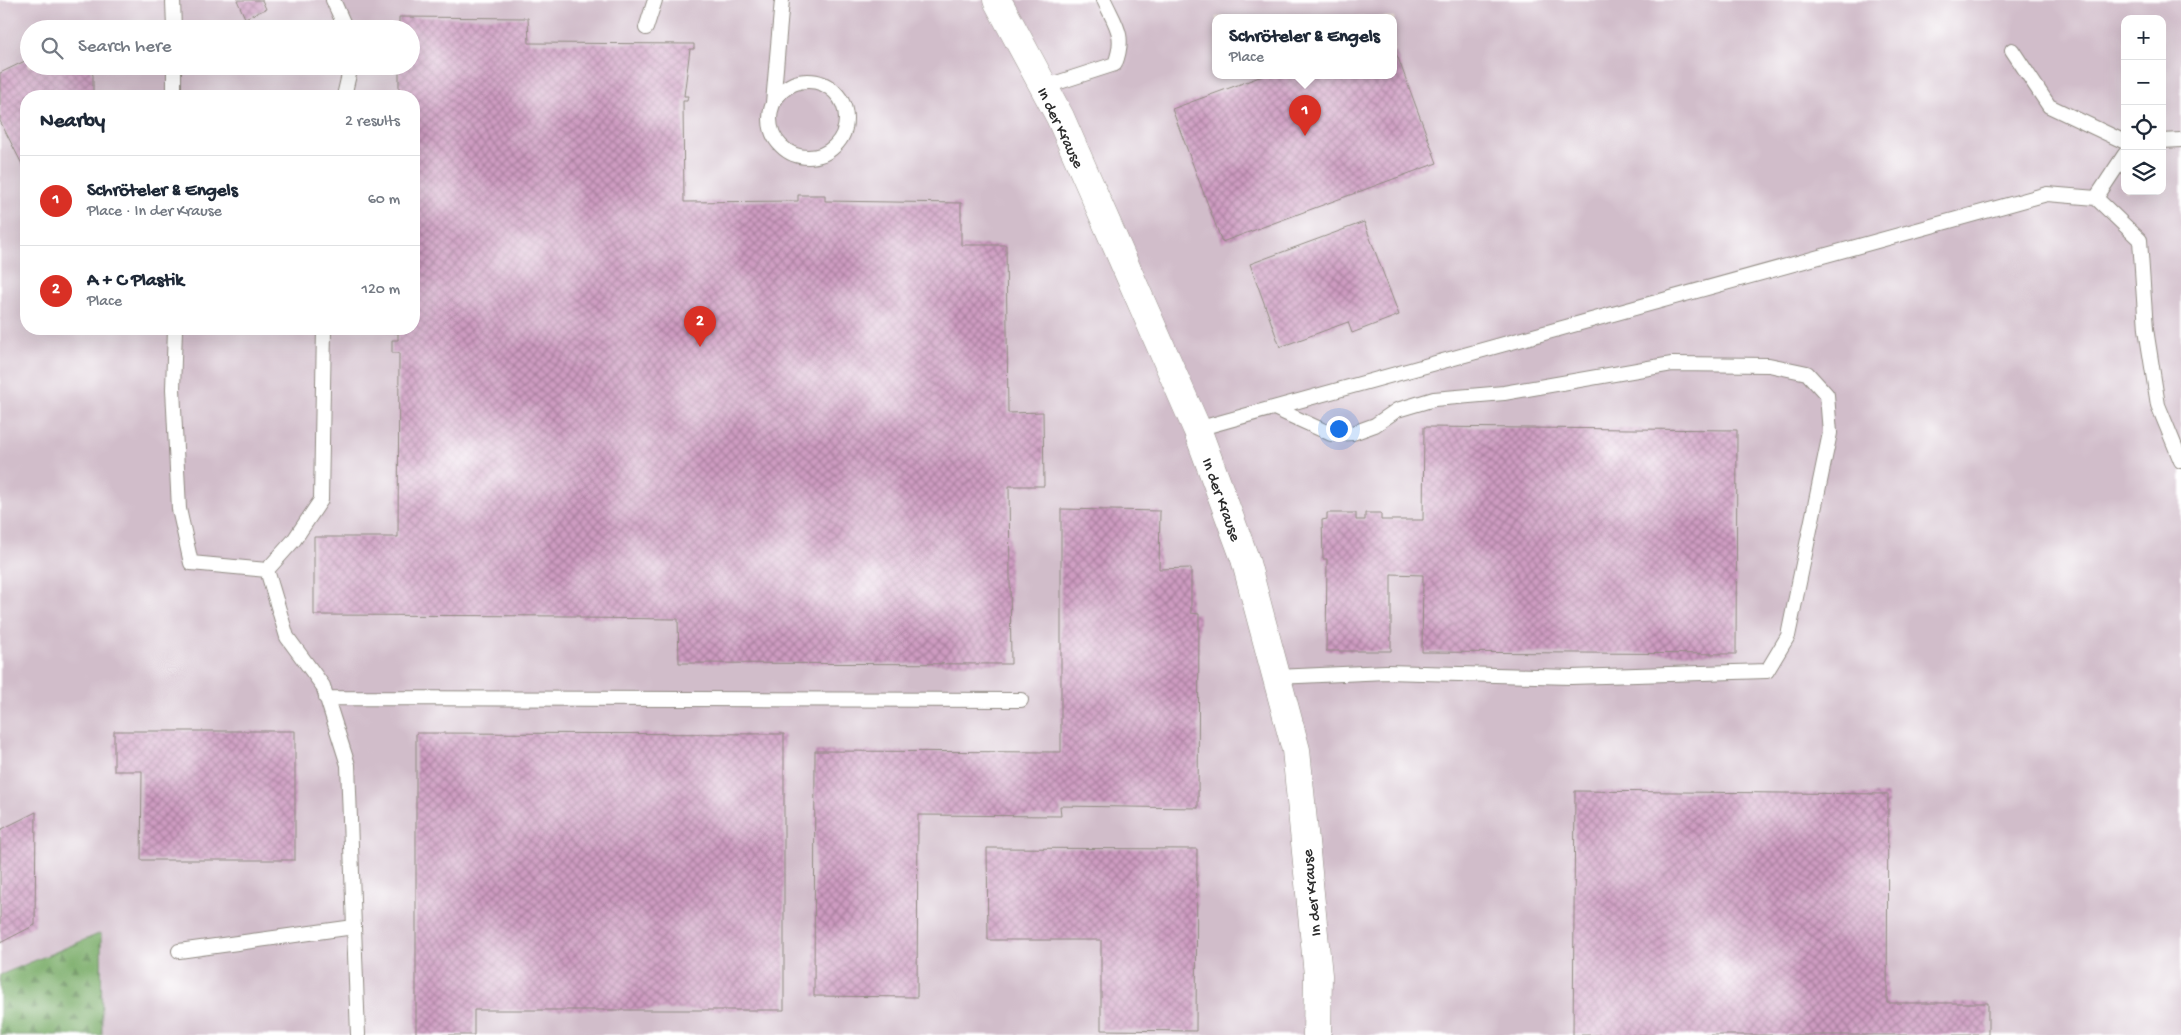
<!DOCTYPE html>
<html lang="en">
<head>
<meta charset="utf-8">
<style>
	body { margin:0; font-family:"Gochi Hand",sans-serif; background:#f2f2f3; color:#1f2937 }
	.controls { position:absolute; right:15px; top:15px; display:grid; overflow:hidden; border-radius:10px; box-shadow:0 5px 20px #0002 }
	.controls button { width:45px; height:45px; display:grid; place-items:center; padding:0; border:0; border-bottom:1px solid #e0e1e3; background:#fff; color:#1f2937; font:25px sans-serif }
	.you { position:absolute; left:1338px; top:428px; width:18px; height:18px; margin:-12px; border:4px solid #fff; border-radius:50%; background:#1a73e8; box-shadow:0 0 0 8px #1a73e833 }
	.badge { display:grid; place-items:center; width:32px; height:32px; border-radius:50%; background:#d93025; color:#fff; font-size:16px; font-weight:700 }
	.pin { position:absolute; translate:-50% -41px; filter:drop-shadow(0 1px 2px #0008) }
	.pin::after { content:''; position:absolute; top:26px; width:18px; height:15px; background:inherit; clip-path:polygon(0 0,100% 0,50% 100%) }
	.popup { position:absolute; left:1212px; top:14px; width:185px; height:65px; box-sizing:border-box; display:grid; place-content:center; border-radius:10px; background:#fff; filter:drop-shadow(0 1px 4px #0005); font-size:16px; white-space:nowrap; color:#747a83 }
	.popup b { font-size:19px; color:#1f2937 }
	.popup::after { content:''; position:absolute; left:50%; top:100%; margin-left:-10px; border:10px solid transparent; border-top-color:#fff }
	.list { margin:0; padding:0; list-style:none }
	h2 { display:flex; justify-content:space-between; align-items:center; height:65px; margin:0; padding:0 20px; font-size:21px }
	h2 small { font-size:16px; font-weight:400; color:#747a83 }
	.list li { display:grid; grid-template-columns:32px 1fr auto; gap:15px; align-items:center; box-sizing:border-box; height:90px; padding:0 20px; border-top:1px solid #e0e1e3 }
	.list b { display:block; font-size:19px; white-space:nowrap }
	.list p { margin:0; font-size:16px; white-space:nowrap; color:#747a83 }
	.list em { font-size:16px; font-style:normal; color:#747a83 }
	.icon { flex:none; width:28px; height:28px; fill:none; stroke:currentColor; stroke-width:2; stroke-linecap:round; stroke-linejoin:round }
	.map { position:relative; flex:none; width:2181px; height:1035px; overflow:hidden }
	.search { position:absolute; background:#fff; box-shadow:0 5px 20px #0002; left:20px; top:20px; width:400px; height:55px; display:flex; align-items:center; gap:12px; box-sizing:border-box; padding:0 18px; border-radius:28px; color:#747a83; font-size:19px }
	.panel { position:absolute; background:#fff; box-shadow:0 5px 20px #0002; left:20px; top:90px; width:400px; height:245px; border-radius:20px }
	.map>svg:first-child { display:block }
	.industrial { fill:#d1bdca; fill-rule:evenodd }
	.forest { fill:url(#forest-firs); stroke:#526c4a }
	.building { fill:url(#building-cross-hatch) }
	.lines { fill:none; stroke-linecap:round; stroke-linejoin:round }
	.service-casing { stroke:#928c84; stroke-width:16 }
	.minor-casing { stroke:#928c84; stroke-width:29 }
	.service { stroke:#fff; stroke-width:14 }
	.minor { stroke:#fff; stroke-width:28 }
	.labels { text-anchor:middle; stroke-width:4; stroke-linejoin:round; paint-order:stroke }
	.street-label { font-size:16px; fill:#2b2b2b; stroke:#fff }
</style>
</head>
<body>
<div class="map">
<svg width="2181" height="1035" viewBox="0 0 2181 1035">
	<defs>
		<pattern id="forest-firs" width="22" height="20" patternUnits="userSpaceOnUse" patternTransform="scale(1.25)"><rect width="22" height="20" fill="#79ac68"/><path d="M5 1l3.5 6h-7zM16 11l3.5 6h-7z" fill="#638c56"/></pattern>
		<pattern id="building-cross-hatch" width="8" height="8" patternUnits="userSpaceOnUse" patternTransform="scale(1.25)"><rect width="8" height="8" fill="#ce9bc1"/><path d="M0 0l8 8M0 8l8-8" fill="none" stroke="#a77f9d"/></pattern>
	</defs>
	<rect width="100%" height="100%" fill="#fff"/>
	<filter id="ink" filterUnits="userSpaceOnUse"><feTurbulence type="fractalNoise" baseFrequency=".02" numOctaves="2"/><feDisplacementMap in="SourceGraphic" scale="10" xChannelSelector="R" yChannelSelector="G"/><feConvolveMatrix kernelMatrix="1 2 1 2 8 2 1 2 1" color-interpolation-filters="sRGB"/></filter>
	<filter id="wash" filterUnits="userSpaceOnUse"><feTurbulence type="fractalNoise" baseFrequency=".0096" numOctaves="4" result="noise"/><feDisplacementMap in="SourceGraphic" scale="20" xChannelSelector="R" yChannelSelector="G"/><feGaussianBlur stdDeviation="1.12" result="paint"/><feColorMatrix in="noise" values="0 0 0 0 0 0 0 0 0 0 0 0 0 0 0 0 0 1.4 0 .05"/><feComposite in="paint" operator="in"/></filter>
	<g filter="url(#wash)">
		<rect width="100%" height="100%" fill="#f9edde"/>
		<path class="industrial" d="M0,0H2181V1035H102L101,934L0,975ZM1216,17H1394V75H1216ZM2125,19H2162V191H2125ZM29,29H411V66H29ZM26,96H414V329H26Z"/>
		<path class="forest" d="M101,933L102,1035H0V975Z"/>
		<g id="blocks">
			<path class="building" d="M237,0H262L266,9L245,18Z
				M399,17L528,18L529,43L694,44V49H690L684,96H688L687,101H683L684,202L798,201V195H825V201L961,203V245H1006L1008,413L1043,412L1044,486H1009L1011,664L679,663L678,619L580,618V616L314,615V537H398L399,353H392V340H398V333L386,332V329H414V96H399V66H411V29H399Z
				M1394,47L1437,163L1222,242L1172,109L1265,75H1394Z
				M29,59V66H88L93,75V96H26V172L0,121V73Z
				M1364,222L1399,315L1352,333L1348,322L1280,347L1250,264Z
				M1424,427L1737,430L1736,654L1422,652L1423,575L1391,574V651H1326L1327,559H1323L1322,520L1327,519V513H1356V520H1365V513H1381V520H1423Z
				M1061,509L1160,511L1159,569L1191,568V613L1199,614L1198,808L1060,806L1061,816L918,815L917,997L814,996L815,751L1061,752Z
				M114,731H295V860H141L142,771H114Z
				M416,733L784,734V1010H474V1035H416Z
				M1575,791L1888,794L1887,1003H1988V1035H1573Z
				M36,812L35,925L0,943V830Z
				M987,848L1197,849L1196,1031L1101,1030V940H988Z"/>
		</g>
	</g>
	<g filter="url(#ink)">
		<use href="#blocks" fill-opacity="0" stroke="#928c84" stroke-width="1"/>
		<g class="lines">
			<defs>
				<path id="service" d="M173,0L174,29
					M333,0L346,29
					M646,28L655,0
					M2012,50L2049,106L2125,142
					M174,66V96
					M770 119a38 38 0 1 1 76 0a38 38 0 1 1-76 0Z
					M1044,87L1115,64C1126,35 1116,26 1104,0
					M344,96L351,66
					M773,103L782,0
					M2162,141L2181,140
					M2096,198L2125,154
					M175,329L173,389L179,509L191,563L267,570
					M324,329L321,500L294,540L267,570L287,637L323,686L348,765L358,1035
					M1274,408L1331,434L1353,433L1375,425L1397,410L1434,399L1504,393L1672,364L1769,365L1807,373L1827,395L1830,433L1788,636L1767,671L1571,677L1386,672L1277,677
					M1197,429L2047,194L2096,198L2140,240L2146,329L2158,405L2181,461
					M326,698L1021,700
					M179,951L354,927"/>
				<path id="minor" d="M997,0L1060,117L1197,429L1245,559L1296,750L1318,975L1317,1035"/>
			</defs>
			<use href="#service" class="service-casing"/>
			<use href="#minor" class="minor-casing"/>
			<use href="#service" class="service"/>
			<use href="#minor" class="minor"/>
		</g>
	</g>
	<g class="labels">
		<g class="street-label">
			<text transform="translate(1062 127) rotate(64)" y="6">In der Krause</text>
			<text transform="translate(1223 499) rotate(70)" y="6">In der Krause</text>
			<text transform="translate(1310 893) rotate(-96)" y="6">In der Krause</text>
		</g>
	</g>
</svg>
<div class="controls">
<button>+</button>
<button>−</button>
<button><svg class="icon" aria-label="locate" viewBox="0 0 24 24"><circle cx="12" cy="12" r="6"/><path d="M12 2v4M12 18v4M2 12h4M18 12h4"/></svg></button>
<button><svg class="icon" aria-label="layers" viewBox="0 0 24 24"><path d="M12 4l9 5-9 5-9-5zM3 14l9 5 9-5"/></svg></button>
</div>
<div class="you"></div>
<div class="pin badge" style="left:1305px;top:136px">1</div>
<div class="popup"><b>Schröteler &amp; Engels</b>Place</div>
<div class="pin badge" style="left:700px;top:347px">2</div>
<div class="search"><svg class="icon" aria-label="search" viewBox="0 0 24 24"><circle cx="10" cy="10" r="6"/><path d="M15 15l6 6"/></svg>Search here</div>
<section class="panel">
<h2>Nearby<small>2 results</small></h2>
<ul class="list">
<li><span class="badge">1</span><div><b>Schröteler &amp; Engels</b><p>Place · In der Krause</p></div><em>60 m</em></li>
<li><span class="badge">2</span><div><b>A + C Plastik</b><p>Place</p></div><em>120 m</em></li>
</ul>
</section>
</div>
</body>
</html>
